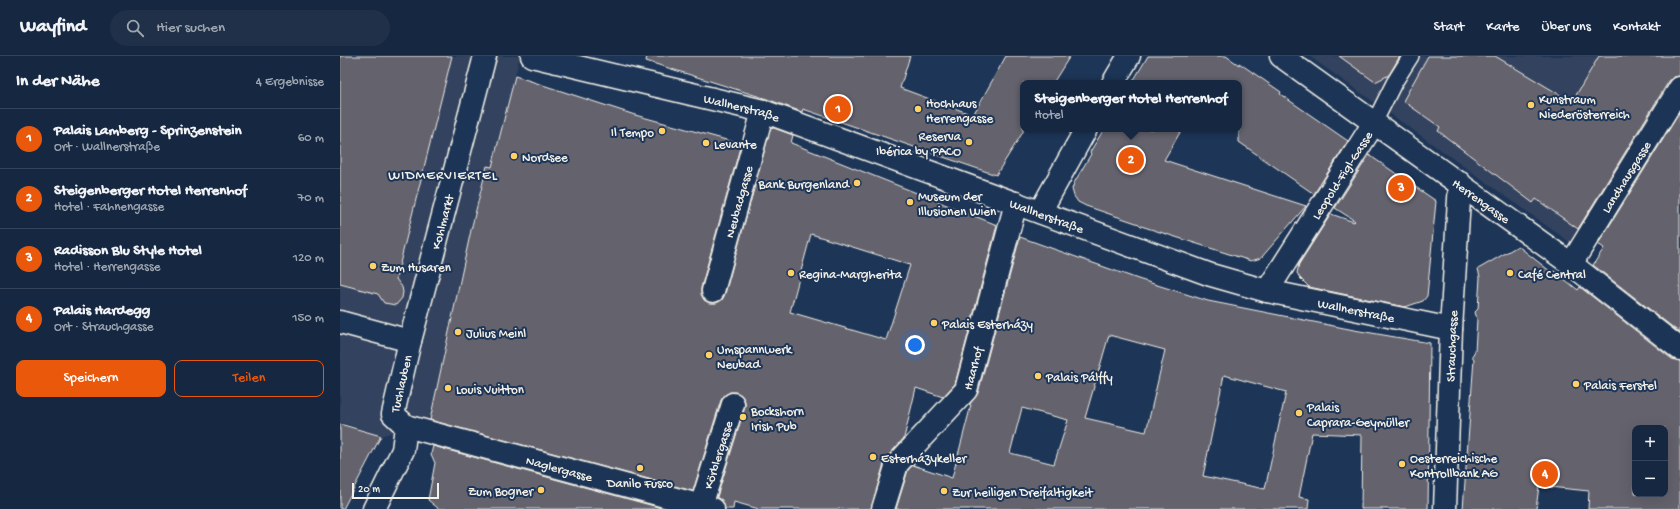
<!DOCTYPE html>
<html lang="de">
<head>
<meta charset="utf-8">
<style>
	body { margin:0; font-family:"Gochi Hand",sans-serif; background:#1f3048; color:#f1f3f6 }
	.controls { position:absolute; right:12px; bottom:12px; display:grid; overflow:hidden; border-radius:8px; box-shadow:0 4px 16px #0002 }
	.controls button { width:36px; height:36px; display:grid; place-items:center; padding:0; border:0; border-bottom:1px solid #35445a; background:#162841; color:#f1f3f6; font:20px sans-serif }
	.scale { position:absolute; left:12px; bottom:10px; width:87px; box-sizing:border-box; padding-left:4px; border:2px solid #f4f1e8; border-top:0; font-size:11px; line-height:14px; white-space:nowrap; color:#f4f1e8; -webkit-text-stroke:3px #1d3557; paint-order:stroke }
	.you { position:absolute; left:575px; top:289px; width:14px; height:14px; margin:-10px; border:3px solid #fff; border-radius:50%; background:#1a73e8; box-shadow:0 0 0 6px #1a73e833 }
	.badge { display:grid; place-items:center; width:26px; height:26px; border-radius:50%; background:#ea580c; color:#fff; font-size:13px; font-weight:700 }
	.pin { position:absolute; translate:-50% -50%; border:2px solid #fff; box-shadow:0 1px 4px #0006 }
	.popup { position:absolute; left:680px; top:24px; width:222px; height:52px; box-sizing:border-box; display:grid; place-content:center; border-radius:8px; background:#162841; filter:drop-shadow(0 1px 3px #0005); font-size:13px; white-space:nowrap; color:#9ea6b1 }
	.popup b { font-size:15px; color:#f1f3f6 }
	.popup::after { content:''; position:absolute; left:50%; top:100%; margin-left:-8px; border:8px solid transparent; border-top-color:#162841 }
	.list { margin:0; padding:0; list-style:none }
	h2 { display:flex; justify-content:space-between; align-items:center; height:52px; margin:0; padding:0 16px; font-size:17px }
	h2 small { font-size:13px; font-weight:400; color:#9ea6b1 }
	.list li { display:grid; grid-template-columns:26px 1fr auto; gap:12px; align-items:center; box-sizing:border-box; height:60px; padding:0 16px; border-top:1px solid #35445a }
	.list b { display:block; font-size:15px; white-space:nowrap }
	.list p { margin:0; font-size:13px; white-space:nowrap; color:#9ea6b1 }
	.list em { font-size:13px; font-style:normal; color:#9ea6b1 }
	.actions { display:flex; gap:8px; padding:12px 16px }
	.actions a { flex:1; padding:9px 0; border:1px solid #ea580c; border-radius:8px; text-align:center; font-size:14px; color:#ea580c }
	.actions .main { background:#ea580c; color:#fff }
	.icon { flex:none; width:22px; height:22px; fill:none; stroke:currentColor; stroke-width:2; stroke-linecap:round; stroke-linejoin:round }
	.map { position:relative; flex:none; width:1340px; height:453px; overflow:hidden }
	header { display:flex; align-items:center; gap:24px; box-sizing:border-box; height:56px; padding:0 20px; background:#162841; border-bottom:1px solid #35445a }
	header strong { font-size:19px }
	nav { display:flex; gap:22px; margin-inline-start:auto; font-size:14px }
	.search { width:280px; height:36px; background:#1f3048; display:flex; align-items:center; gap:10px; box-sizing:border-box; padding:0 14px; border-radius:22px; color:#9ea6b1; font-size:15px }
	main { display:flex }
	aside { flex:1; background:#162841 }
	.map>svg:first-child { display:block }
	.built { fill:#32425e }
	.building { fill:#64626d; stroke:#f4f1e8; fill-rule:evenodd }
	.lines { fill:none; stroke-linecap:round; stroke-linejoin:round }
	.lane-casing { stroke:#f4f1e8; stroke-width:18 }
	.street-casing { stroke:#f4f1e8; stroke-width:25 }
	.lane { stroke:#1d3557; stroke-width:15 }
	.street { stroke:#1d3557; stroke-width:22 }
	.poi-dot { fill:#ffd166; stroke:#1d3557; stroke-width:1.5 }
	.labels { text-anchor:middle; stroke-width:4; stroke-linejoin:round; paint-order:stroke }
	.poi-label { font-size:13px; fill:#f4f1e8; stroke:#1d3557; text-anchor:start }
	.street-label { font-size:13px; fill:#f4f1e8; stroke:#1d3557 }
	.neighbourhood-label { font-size:14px; letter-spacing:1px; fill:#f4f1e8; stroke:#1d3557 }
</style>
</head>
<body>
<header>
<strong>Wayfind</strong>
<div class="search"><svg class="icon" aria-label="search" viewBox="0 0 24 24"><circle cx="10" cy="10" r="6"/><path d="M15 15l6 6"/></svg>Hier suchen</div>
<nav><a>Start</a><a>Karte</a><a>Über uns</a><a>Kontakt</a></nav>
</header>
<main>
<aside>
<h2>In der Nähe<small>4 Ergebnisse</small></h2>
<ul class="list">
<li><span class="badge">1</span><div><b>Palais Lamberg - Sprinzenstein</b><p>Ort · Wallnerstraße</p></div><em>60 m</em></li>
<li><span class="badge">2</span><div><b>Steigenberger Hotel Herrenhof</b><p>Hotel · Fahnengasse</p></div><em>70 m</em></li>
<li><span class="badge">3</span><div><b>Radisson Blu Style Hotel</b><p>Hotel · Herrengasse</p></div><em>120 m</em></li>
<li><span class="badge">4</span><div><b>Palais Hardegg</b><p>Ort · Strauchgasse</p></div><em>150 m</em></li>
</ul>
<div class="actions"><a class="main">Speichern</a><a>Teilen</a></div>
</aside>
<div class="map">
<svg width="1340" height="453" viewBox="0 0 1340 453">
	<rect width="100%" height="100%" fill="#1d3557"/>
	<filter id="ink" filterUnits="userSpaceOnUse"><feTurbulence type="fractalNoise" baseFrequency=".025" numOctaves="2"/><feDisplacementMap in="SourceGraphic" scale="8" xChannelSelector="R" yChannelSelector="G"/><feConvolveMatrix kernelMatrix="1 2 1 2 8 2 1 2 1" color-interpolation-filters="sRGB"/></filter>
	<g filter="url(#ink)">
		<path class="built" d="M112,0H180L152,111H147L129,179L139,181L131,219L121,218L90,364L41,380L0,366V228L41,239L40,241L43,245L62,242L63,236L62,231L56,225Z
			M969,0H1340V16L1235,190Z"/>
		<path class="building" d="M0,0H112L56,223L62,231L63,236L62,242L56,249L44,247L38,238L0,228Z
			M307,0H570L560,32L633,59L666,0H730L713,27H683V76L656,119L463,53L462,56L427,43L306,5Z
			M808,0H886L899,9V7L941,36L940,38L1008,85L974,138L899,86V27H792Z
			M999,0H1060L1049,19L1035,26Z
			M1088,0H1155L1232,46L1259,0H1340V20L1334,21L1329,25L1238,173L1196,143L1193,147L1098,75L1100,71L1063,45Z
			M175,20L295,59L401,88L361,232V238L364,244L369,247H376L382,244L385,238L431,71L453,79L451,87L657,169L615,328L603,341L576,332L564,382L545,404L531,453H419L394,446L393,453H385L382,444L377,441L405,351V345L402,340L396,336H390L385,339L381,344L353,435L90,364L131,174L147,110L152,111ZM471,178L570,209L546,284L450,256Z
			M1340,56V277L1253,209L1264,192L1258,188Z
			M764,73H842L824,104L966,150L921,202L911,205L801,170L799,168L746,150L738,146L734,140L732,133L734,127L751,98L750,96Z
			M1029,99L1096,145L1087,240L1083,245L1065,251L969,231L960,222L957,217L959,208L991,158L1014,166L1015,165L995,152Z
			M680,181L798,223L868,245L1014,274L1090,287L1088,453H1021L1022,379L972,377L959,441L969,443L968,453H556L568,414L573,409L612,422L631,349H629L638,337ZM769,279L825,294L806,376L745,362ZM884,319L946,336L925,433L863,420ZM682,352L728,364L714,408L670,397Z
			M1178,190L1211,216L1214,215L1238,234L1240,231L1332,303L1340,305V453H1248L1249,435L1199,430L1196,453H1123L1134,303L1132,300L1135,295L1137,263L1135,256L1138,253L1140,221L1138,213ZM1295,372H1325V438H1295Z
			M0,368L41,380L3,453H0Z
			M93,390L325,453H99L88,444L95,407L91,398Z"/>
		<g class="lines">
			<defs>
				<path id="lane" d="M1034,67L1054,27L1071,0"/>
				<g id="street">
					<path id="s1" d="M192,0L423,55L871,219L927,235L1111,273"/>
					<path id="s2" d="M941,0L1231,208L1340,293"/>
					<path d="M773,27L789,0"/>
					<path d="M700,156L746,73"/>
					<path id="s3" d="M1231,208L1340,32"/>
					<path id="s4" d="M373,235L423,55"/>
					<path id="s5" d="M927,235L1034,67"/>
					<path d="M0,266L70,285"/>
					<path id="s6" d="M66,370L373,453"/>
					<path id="s7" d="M361,450L393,348"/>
					<path id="s8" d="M34,453L63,394L66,370L53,358L70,285L145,0"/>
					<path id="s9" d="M543,453L557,408L626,334L676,147"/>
					<path id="s10" d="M1105,453L1111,273L1120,127"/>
				</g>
			</defs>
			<use href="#lane" class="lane-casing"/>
			<use href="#street" class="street-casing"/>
			<use href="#lane" class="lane"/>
			<use href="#street" class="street"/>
		</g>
	</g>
	<g class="poi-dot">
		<circle cx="1191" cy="49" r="4"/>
		<circle cx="578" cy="53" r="4"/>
		<circle cx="322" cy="75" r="4"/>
		<circle cx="629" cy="86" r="4"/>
		<circle cx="366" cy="87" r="4"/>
		<circle cx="174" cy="100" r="4"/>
		<circle cx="517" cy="127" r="4"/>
		<circle cx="570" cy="146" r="4"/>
		<circle cx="33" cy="210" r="4"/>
		<circle cx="451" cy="217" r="4"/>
		<circle cx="1170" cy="217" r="4"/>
		<circle cx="594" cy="267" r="4"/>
		<circle cx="118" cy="276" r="4"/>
		<circle cx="369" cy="299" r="4"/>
		<circle cx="698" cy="320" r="4"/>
		<circle cx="1236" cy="328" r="4"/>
		<circle cx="108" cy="332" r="4"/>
		<circle cx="959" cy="357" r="4"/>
		<circle cx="403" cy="361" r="4"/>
		<circle cx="533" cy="401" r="4"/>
		<circle cx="1062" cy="408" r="4"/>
		<circle cx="300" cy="412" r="4"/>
		<circle cx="201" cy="434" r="4"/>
		<circle cx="604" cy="435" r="4"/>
	</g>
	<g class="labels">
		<g class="poi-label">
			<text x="1199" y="47">Kunstraum<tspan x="1199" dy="15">Niederösterreich</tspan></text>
			<text x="586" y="51">Hochhaus<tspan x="586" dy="15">Herrengasse</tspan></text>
			<text x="314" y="80" text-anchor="end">Il Tempo</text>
			<text x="621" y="84" text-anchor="end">Reserva<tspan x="621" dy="15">Ibérica by PACO</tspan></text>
			<text x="374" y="92">Levante</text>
			<text x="182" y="105">Nordsee</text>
			<text x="509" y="132" text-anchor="end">Bank Burgenland</text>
			<text x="578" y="144">Museum der<tspan x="578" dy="15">Illusionen Wien</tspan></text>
			<text x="41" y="215">Zum Husaren</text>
			<text x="459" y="222">Regina-Margherita</text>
			<text x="1178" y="222">Café Central</text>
			<text x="602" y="272">Palais Esterházy</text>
			<text x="126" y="281">Julius Meinl</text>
			<text x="377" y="297">Umspannwerk<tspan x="377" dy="15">Neubad</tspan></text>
			<text x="706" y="325">Palais Pálffy</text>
			<text x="1244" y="333">Palais Ferstel</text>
			<text x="116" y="337">Louis Vuitton</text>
			<text x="967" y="355">Palais<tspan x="967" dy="15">Caprara-Geymüller</tspan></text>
			<text x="411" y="359">Bockshorn<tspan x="411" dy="15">Irish Pub</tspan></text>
			<text x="541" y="406">Esterházykeller</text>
			<text x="1070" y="406">Oesterreichische<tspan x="1070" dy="15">Kontrollbank AG</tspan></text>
			<text x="300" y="431" text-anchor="middle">Danilo Fusco</text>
			<text x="193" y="439" text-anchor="end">Zum Bogner</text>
			<text x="612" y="440">Zur heiligen Dreifaltigkeit</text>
		</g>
		<g class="street-label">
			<text dy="5" stroke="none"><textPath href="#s1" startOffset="216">Wallnerstraße</textPath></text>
			<text dy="5" stroke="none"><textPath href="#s5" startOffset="138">Leopold-Figl-Gasse</textPath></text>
			<text dy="5" stroke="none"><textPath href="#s3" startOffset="103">Landhausgasse</textPath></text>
			<text dy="5" stroke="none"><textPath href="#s2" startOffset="247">Herrengasse</textPath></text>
			<text dy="5" stroke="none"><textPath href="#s4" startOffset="93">Neubadgasse</textPath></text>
			<text dy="5" stroke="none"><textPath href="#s1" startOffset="540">Wallnerstraße</textPath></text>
			<text dy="5" stroke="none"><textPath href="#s8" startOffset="306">Kohlmarkt</textPath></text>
			<text dy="5" stroke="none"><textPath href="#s1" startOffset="864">Wallnerstraße</textPath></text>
			<text dy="5" stroke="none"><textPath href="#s10" startOffset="163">Strauchgasse</textPath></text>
			<text dy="5" stroke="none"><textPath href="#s9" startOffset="171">Haarhof</textPath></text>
			<text dy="5" stroke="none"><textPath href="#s8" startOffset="139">Tuchlauben</textPath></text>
			<text dy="5" stroke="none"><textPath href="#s7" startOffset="54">Körblergasse</textPath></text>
			<text dy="5" stroke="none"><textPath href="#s6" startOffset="159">Naglergasse</textPath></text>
		</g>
		<g class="neighbourhood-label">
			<text x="103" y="123">WIDMERVIERTEL</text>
		</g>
	</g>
</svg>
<div class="controls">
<button>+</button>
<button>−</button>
</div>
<div class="scale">20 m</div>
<div class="you"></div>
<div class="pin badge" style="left:498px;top:53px">1</div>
<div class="pin badge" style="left:791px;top:104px">2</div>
<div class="popup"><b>Steigenberger Hotel Herrenhof</b>Hotel</div>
<div class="pin badge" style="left:1061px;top:132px">3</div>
<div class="pin badge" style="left:1205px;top:418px">4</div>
</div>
</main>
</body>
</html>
